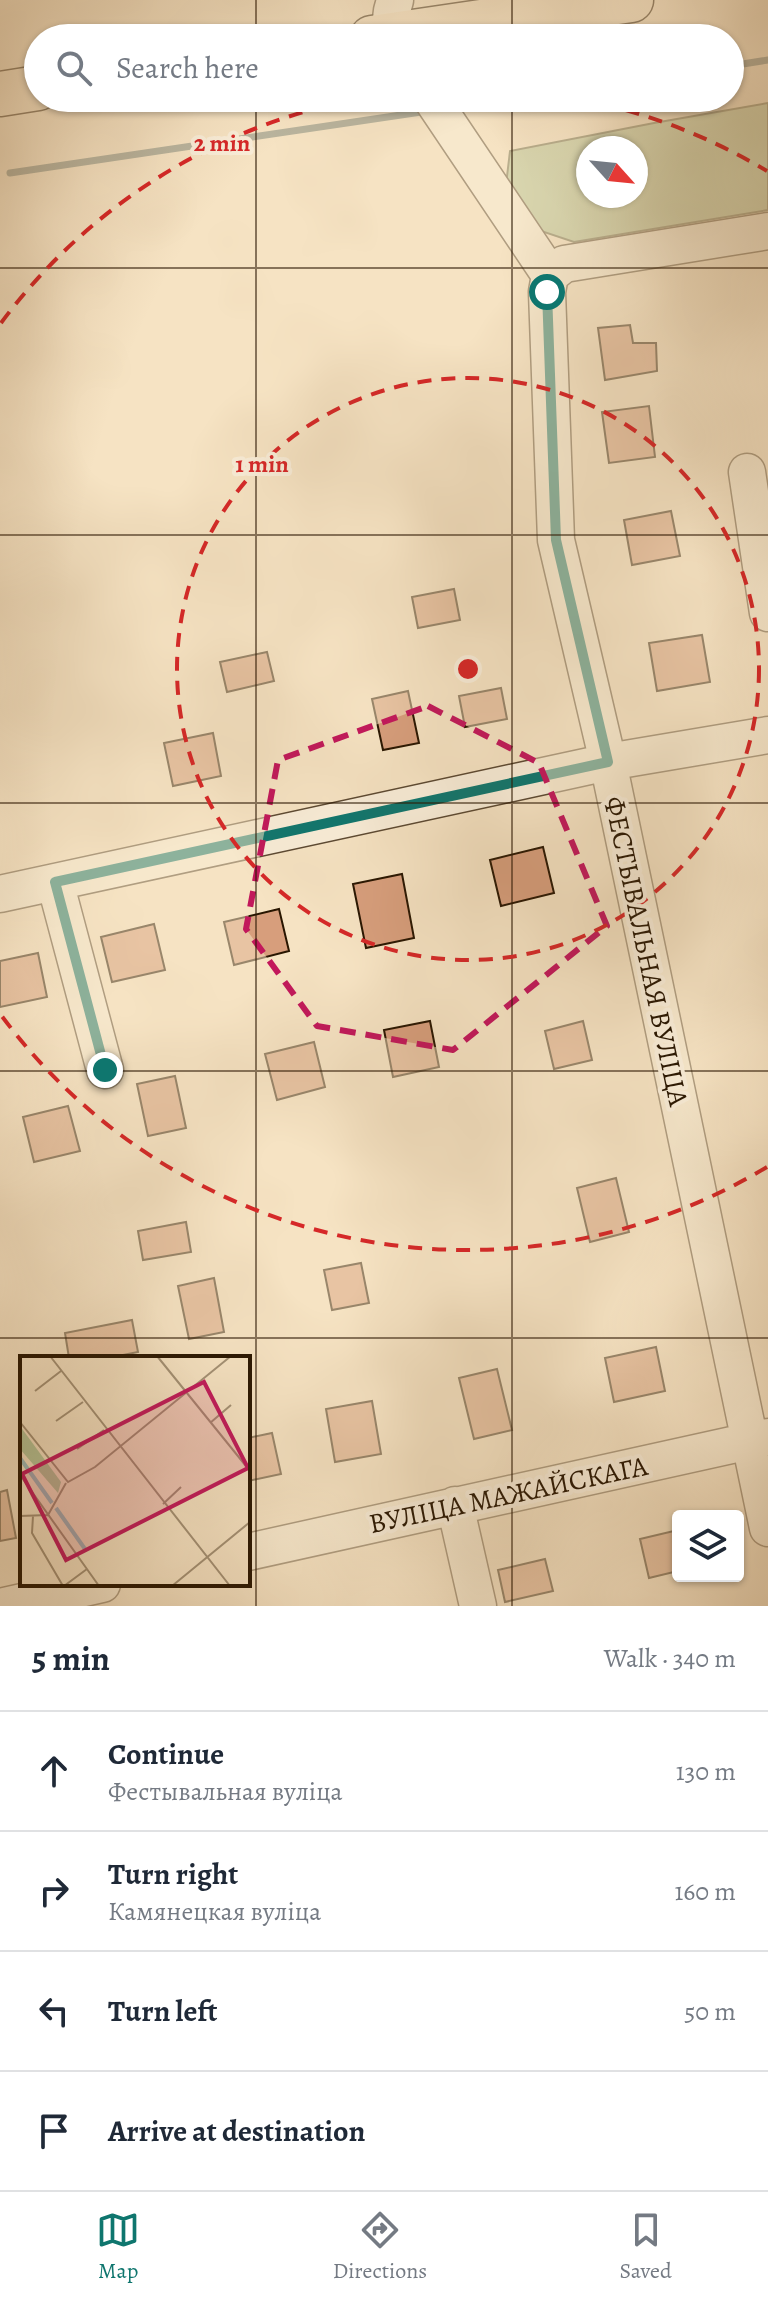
<!DOCTYPE html>
<html lang="en">
<head>
<meta charset="utf-8">
<style>
	body { margin:0; font-family:Alegreya,serif; background:#f6f6f7; color:#1f2937 }
	.controls { position:absolute; right:24px; bottom:24px; display:grid; overflow:hidden; border-radius:8px; box-shadow:0 2px 6px #0004 }
	.controls button { width:72px; height:72px; display:grid; place-items:center; padding:0; border:0; border-bottom:2px solid #e0e1e3; background:#fff; color:#1f2937; font:40px sans-serif }
	.compass { position:absolute; left:576px; top:136px; width:72px; height:72px; border-radius:50%; background:#fff; box-shadow:0 2px 6px #0004; rotate:117deg }
	.stop { position:absolute; width:24px; height:24px; margin:-18px; border:6px solid #0f766e; border-radius:50%; background:#fff }
	.stop.end { background:#0f766e; border-color:#fff; box-shadow:0 2px 8px #0008 }
	.list { margin:0; padding:0; list-style:none }
	h2 { display:flex; justify-content:space-between; align-items:center; height:104px; margin:0; padding:0 32px; font-size:34px }
	h2 small { font-size:26px; font-weight:400; color:#747a83 }
	.list li { display:grid; grid-template-columns:52px 1fr auto; gap:24px; align-items:center; box-sizing:border-box; height:120px; padding:0 32px; border-top:2px solid #e0e1e3 }
	.list b { display:block; font-size:30px; white-space:nowrap }
	.list p { margin:0; font-size:26px; white-space:nowrap; color:#747a83 }
	.list em { font-size:26px; font-style:normal; color:#747a83 }
	.icon { flex:none; width:44px; height:44px; fill:none; stroke:currentColor; stroke-width:2; stroke-linecap:round; stroke-linejoin:round }
	.map { position:relative; flex:none; width:768px; height:1606px; overflow:hidden }
	.search { position:absolute; background:#fff; box-shadow:0 2px 6px #0004; left:24px; right:24px; top:24px; height:88px; display:flex; align-items:center; gap:20px; box-sizing:border-box; padding:0 28px; border-radius:44px; color:#747a83; font-size:30px }
	.sheet { height:584px; background:#fff }
	nav { display:flex; justify-content:space-around; align-items:center; box-sizing:border-box; height:112px; border-top:2px solid #e0e1e3; background:#fff; font-size:22px; color:#747a83 }
	nav a { display:grid; justify-items:center; gap:4px }
	nav .on { color:#0f766e }
	.map>svg:first-child { display:block }
	.green { fill:#b6c598; stroke:#706e4c; stroke-width:2; fill-rule:evenodd }
	.lines { fill:none; stroke-linecap:round; stroke-linejoin:round }
	.stream { stroke:#6f7a71; stroke-width:7 }
	.building { fill:#d79e7c; stroke:#291601; stroke-width:2 }
	.minor-casing { stroke:#5c4932; stroke-width:39 }
	.major-casing { stroke:#291601; stroke-width:47 }
	.minor { stroke:#f9edd8; stroke-width:36 }
	.major { stroke:#f6e3c3; stroke-width:44 }
	.route { stroke:#0f766e; stroke-width:10 }
	.marked { fill:none; stroke:#c2185b; stroke-width:6; stroke-dasharray:16 10; stroke-linejoin:round }
	.grid { fill:none; stroke:#291601; stroke-width:2; stroke-opacity:0.55 }
	.ring { fill:none; stroke:#d62828; stroke-width:4; stroke-dasharray:14 10 }
	.labels { text-anchor:middle; stroke-width:8; stroke-linejoin:round; paint-order:stroke }
	.street-label { font-size:28px; fill:#291601; stroke:#f9edd8 }
	.inset-river { fill:none; stroke:#9ebdbb; stroke-width:4 }
	.inset-road { fill:none; stroke:#a49175; stroke-width:2 }
	.view { fill:#c2185b; fill-opacity:0.15; stroke:#c2185b; stroke-width:4 }
	.inset-edge { fill:none; stroke:#291601; stroke-width:4 }
	.centre { fill:#d62828; stroke:#f9edd8; stroke-width:4 }
	.ring-label { font-size:24px; text-anchor:middle; font-weight:bold; fill:#d62828; stroke:#f9edd8; stroke-width:8; stroke-linejoin:round; paint-order:stroke }
</style>
</head>
<body>
<div class="map">
<svg width="768" height="1606" viewBox="0 0 768 1606">
	<rect width="100%" height="100%" fill="#f6e3c3"/>
	<filter id="stains"><feTurbulence type="fractalNoise" baseFrequency=".0025" numOctaves="4"/><feColorMatrix values="0 0 0 0 .2 0 0 0 0 .09 0 0 0 0 .02 0 0 0 .5 -.17"/></filter>
	<radialGradient id="worn" r=".72"><stop offset=".6" stop-color="#630" stop-opacity="0"/><stop offset="1" stop-color="#630" stop-opacity=".3"/></radialGradient>
	<path class="green" d="M768,103V210L574,242L535,229L506,185L510,151L654,123ZM588,148H636V196H588Z"/>
	<g class="lines">
		<path class="stream" d="M730,66L768,60
			M452,107L513,98
			M10,173L428,111"/>
	</g>
	<path class="building" d="M630,325L633,343H656L657,371L605,380L598,328Z
		M649,406L655,457L609,463L602,412Z
		M671,511L680,556L632,565L624,520Z
		M454,589L460,620L418,628L412,597Z
		M702,635L710,682L657,691L649,643Z
		M267,652L274,681L227,692L220,662Z
		M501,688L507,719L465,727L459,696Z
		M408,691L419,743L383,750L372,699Z
		M213,733L221,776L173,786L164,743Z
		M543,847L554,893L501,906L490,860Z
		M402,874L414,938L366,948L353,884Z
		M279,909L289,951L234,965L224,922Z
		M154,924L165,970L112,982L101,937Z
		M38,953L47,997L0,1007V961Z
		M430,1021L439,1067L393,1077L384,1030Z
		M583,1021L592,1060L554,1069L545,1031Z
		M314,1042L325,1087L277,1100L265,1054Z
		M175,1076L186,1128L148,1136L137,1084Z
		M68,1106L80,1151L34,1162L23,1117Z
		M616,1178L629,1232L590,1242L577,1188Z
		M186,1222L191,1252L143,1260L138,1231Z
		M361,1263L369,1303L332,1310L324,1270Z
		M214,1278L224,1332L189,1339L178,1286Z
		M132,1320L138,1352L108,1358H69L65,1333Z
		M656,1347L665,1391L614,1402L605,1358Z
		M497,1369L512,1430L474,1439L459,1378Z
		M372,1401L381,1454L335,1462L326,1409Z
		M272,1433L281,1474L248,1481V1438Z
		M7,1490L16,1538L0,1541V1492Z
		M678,1530V1571L649,1578L640,1539Z
		M545,1559L553,1591L505,1602L498,1570Z"/>
	<g class="lines">
		<defs>
			<path id="minor" d="M391,38L389,35L392,11L395,0
				M431,98L550,275
				M768,231L564,264L550,275L547,292L556,540L608,762L768,1528
				M747,472L768,613
				M55,882L105,1070
				M0,894L608,762L768,735
				M455,1505L478,1606
				M248,1552L768,1437
				M4,1606L102,1584"/>
			<path id="major" d="M372,38L631,0
				M0,94L38,88"/>
		</defs>
		<use href="#minor" class="minor-casing"/>
		<use href="#major" class="major-casing"/>
		<use href="#minor" class="minor"/>
		<use href="#major" class="major"/>
	</g>
	<g class="lines">
		<path class="route" d="M105,1070L55,882L608,762L556,540L547,292"/>
	</g>
	<path d="M0 0H768V1606H0ZM428,706L539,763L607,926L453,1050L317,1026L246,929L278,760Z" fill="#f6e3c3" fill-opacity=".55" fill-rule="evenodd"/>
	<path class="marked" d="M428,706L539,763L607,926L453,1050L317,1026L246,929L278,760Z"/>
	<path class="grid" d="M256,0V38M512,0V38M256,98V1606M512,98V1606M0,268H768M0,535H768M0,803H768M0,1071H768M0,1338H768"/>
	<g class="ring">
		<circle cx="468" cy="669" r="291"/>
		<path d="M767 1167A581 581 0 0 1 1 1015M1 323A581 581 0 0 1 357 99M579 99A581 581 0 0 1 767 171"/>
	</g>
	<g class="labels">
		<g class="street-label">
			<text transform="translate(647 951) rotate(78)" y="10">ФЕСТЫВАЛЬНАЯ ВУЛІЦА</text>
			<text transform="translate(508 1494) rotate(-12)" y="10">ВУЛІЦА МАЖАЙСКАГА</text>
		</g>
	</g>
	<g transform="translate(20 1356)">
		<rect width="230" height="230" fill="#f6e3c3"/>
		<path d="M0,70L41,126L38,137L0,93Z" fill="#b6c598"/>
		<path class="inset-river" d="M0,102L32,147M36,152L65,193"/>
		<path class="inset-road" d="M30,0L210,230M137,0L230,115M15,35L41,15M36,65L63,46M0,66L48,126L75,111L211,0M190,67L211,49M57,93L84,74M0,119L79,230M143,148L161,131M0,160L28,159L46,127M13,160L12,177L43,230M44,230L67,213M152,230L230,166"/>
		<path class="view" d="M184,26L228,112L46,204L2,118Z"/>
		<rect width="230" height="230" class="inset-edge"/>
	</g>
	<circle cx="468" cy="669" r="12" class="centre"/>
	<g class="ring-label">
		<text x="222" y="151">2 min</text>
		<text x="262" y="472">1 min</text>
	</g>
	<rect width="100%" height="100%" filter="url(#stains)"/>
	<rect width="100%" height="100%" fill="url(#worn)"/>
</svg>
<div class="controls">
<button><svg class="icon" aria-label="layers" viewBox="0 0 24 24"><path d="M12 4l9 5-9 5-9-5zM3 14l9 5 9-5"/></svg></button>
</div>
<svg class="compass" viewBox="-18 -18 36 36"><path d="M0-13l5 13h-10z" fill="#e53935"/><path d="M0 13l5-13h-10z" fill="#747a83"/></svg>
<div class="stop" style="left:547px;top:292px"></div>
<div class="stop end" style="left:105px;top:1070px"></div>
<div class="search"><svg class="icon" aria-label="search" viewBox="0 0 24 24"><circle cx="10" cy="10" r="6"/><path d="M15 15l6 6"/></svg>Search here</div>
</div>
<section class="sheet">
<h2>5 min<small>Walk · 340 m</small></h2>
<ul class="list">
<li><svg class="icon" aria-label="ahead" viewBox="0 0 24 24"><path d="M12 20V5M6 11l6-6 6 6"/></svg><div><b>Continue</b><p>Фестывальная вуліца</p></div><em>130 m</em></li>
<li><svg class="icon" aria-label="right" viewBox="0 0 24 24"><path d="M7 20v-9h11M14 6l5 5-5 5"/></svg><div><b>Turn right</b><p>Камянецкая вуліца</p></div><em>160 m</em></li>
<li><svg class="icon" aria-label="left" viewBox="0 0 24 24"><path d="M17 20v-9H6M10 6l-5 5 5 5"/></svg><div><b>Turn left</b></div><em>50 m</em></li>
<li><svg class="icon" aria-label="arrive" viewBox="0 0 24 24"><path d="M6 21V4h12l-3 4 3 4H6"/></svg><div><b>Arrive at destination</b></div></li>
</ul>
</section>
<nav>
<a class="on"><svg class="icon" aria-label="map" viewBox="0 0 24 24"><path d="M3 6l6-2 6 2 6-2v14l-6 2-6-2-6 2zM9 4v14M15 6v14"/></svg>Map</a>
<a><svg class="icon" aria-label="directions" viewBox="0 0 24 24"><path d="M12 3l9 9-9 9-9-9zM9 14v-3h6M13 9l2 2-2 2"/></svg>Directions</a>
<a><svg class="icon" aria-label="saved" viewBox="0 0 24 24"><path d="M7 4h10v16l-5-4-5 4z"/></svg>Saved</a>
</nav>
</body>
</html>
